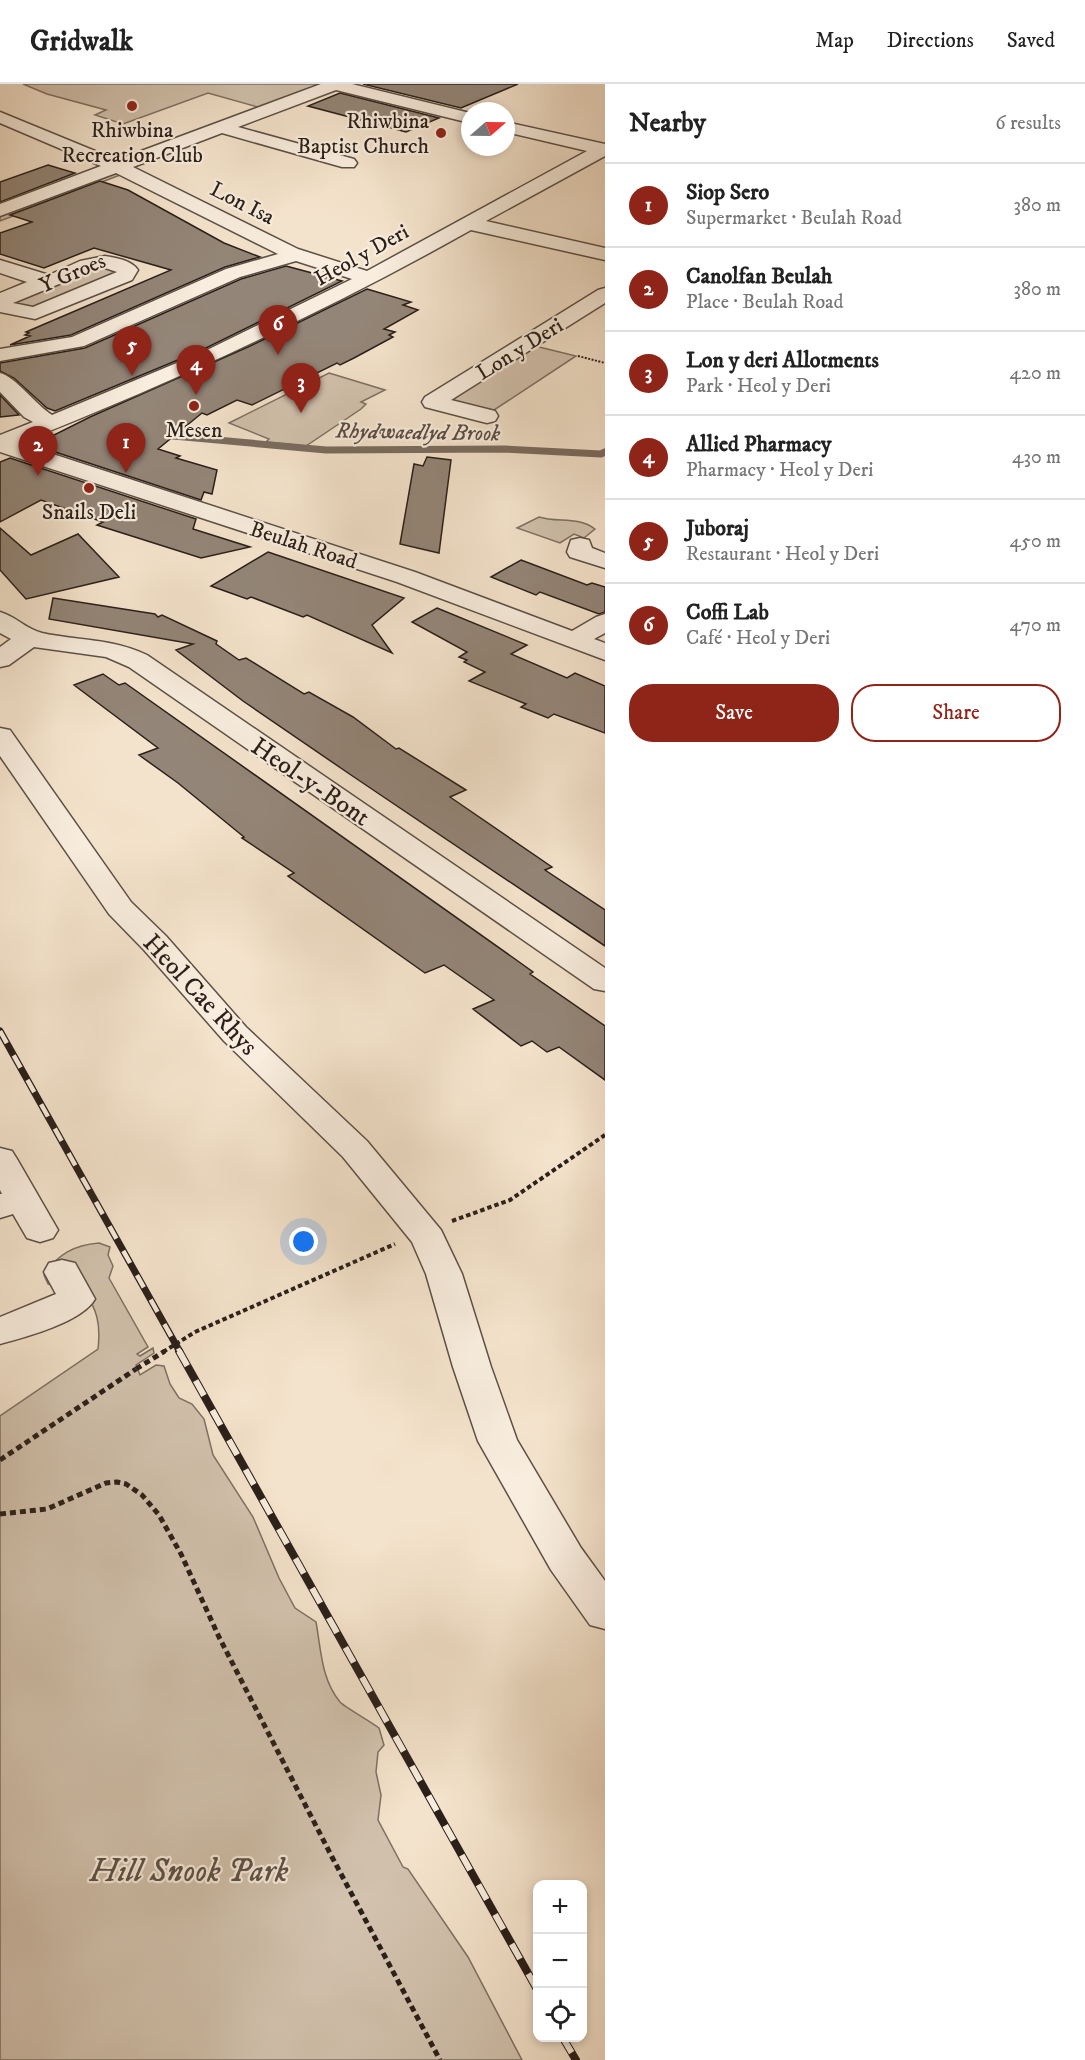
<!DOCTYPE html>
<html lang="en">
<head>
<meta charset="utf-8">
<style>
	body { margin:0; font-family:"IM FELL DW Pica",serif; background:#f2f2f2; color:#222 }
	.controls { position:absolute; right:18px; bottom:18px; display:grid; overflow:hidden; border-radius:12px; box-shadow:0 3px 9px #0003 }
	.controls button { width:54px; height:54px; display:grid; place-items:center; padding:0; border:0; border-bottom:2px solid #e0e0e0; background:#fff; color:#222; font:30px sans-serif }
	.compass { position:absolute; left:461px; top:18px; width:54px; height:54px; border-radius:50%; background:#fff; box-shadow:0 3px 9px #0003; rotate:70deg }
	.you { position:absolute; left:304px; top:1158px; width:21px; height:21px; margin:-15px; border:4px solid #fff; border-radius:50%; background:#1a73e8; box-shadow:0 0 0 9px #1a73e833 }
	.badge { display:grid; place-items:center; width:39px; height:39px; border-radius:50%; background:#8f2418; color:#fff; font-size:20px; font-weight:700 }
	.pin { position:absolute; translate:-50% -50px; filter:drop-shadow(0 2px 3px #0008) }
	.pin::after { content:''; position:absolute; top:32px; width:21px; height:18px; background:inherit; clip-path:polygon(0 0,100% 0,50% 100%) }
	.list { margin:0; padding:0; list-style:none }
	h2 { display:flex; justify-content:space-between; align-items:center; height:78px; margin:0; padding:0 24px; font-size:26px }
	h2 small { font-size:20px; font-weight:400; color:#767676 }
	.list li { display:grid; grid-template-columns:39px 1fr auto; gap:18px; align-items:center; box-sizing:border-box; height:84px; padding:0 24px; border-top:2px solid #e0e0e0 }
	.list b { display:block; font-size:22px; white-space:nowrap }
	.list p { margin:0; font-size:20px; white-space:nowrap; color:#767676 }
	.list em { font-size:20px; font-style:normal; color:#767676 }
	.actions { display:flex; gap:12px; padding:18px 24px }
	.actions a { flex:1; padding:14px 0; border:2px solid #8f2418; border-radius:24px; text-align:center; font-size:21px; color:#8f2418 }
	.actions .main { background:#8f2418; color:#fff }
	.icon { flex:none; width:33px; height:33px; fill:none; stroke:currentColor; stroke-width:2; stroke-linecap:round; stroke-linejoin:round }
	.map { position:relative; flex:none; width:605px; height:1976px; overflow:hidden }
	header { display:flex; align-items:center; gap:36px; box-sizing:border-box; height:84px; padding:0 30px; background:#fff; border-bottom:2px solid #e0e0e0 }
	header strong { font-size:28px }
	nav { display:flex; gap:33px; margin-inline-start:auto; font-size:21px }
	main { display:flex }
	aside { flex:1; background:#fff }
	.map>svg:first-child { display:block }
	.green { fill:#d2c2ae; stroke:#7e7064; stroke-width:1.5 }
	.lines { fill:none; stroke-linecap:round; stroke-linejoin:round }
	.stream { stroke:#7a6c60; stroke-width:7 }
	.building { fill:#938577; stroke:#2a1f1a; stroke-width:1.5 }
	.minor-casing { stroke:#5c5046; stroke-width:3 }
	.path-far2 { stroke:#2a1f1a; stroke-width:2; stroke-dasharray:2 1.5; stroke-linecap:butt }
	.path-far1 { stroke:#2a1f1a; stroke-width:4; stroke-dasharray:4.5 3; stroke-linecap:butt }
	.path { stroke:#2a1f1a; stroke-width:5; stroke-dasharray:6 4; stroke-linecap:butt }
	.minor { fill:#f8edde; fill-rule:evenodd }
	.rail-far1-casing { stroke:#2a1f1a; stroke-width:7 }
	.rail-casing { stroke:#2a1f1a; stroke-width:8 }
	.rail-far1 { stroke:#f8edde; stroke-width:4.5; stroke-dasharray:14; stroke-linecap:butt }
	.rail { stroke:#f8edde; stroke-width:6; stroke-dasharray:17; stroke-linecap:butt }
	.path-bridge-far1 { stroke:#2a1f1a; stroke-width:4; stroke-dasharray:4.5 3; stroke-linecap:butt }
	.path-bridge { stroke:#2a1f1a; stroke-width:5; stroke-dasharray:6 4; stroke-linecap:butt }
	.poi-dot { fill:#8f2418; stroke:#f8edde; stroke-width:2 }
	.labels { text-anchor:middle; stroke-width:4.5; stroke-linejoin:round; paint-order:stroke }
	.far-poi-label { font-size:22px; fill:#2a1f1a; stroke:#f8edde }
	.far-street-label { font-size:22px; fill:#2a1f1a; stroke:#f8edde }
	.far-water-label { font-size:22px; font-style:italic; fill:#594c43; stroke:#f8edde }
	.street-label { font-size:26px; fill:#2a1f1a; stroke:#f8edde }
	.near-park-label { font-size:32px; font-style:italic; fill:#5c5046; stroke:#f8edde }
</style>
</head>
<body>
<header>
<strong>Gridwalk</strong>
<nav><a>Map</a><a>Directions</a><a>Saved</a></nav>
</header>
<main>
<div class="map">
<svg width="605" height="1976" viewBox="0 0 605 1976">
	<rect width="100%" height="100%" fill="#f4e3cc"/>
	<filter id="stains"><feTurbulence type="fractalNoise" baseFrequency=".00333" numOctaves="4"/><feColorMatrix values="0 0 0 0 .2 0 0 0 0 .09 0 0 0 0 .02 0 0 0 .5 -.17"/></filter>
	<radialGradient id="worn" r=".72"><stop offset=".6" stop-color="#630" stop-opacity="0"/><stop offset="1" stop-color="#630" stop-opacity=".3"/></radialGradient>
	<path class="green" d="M23,0H313L319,1L261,24L208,9L123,40L95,31L106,26L47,10Z
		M114,89L120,91L0,137V131Z
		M101,181L121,189L28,227L8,217Z
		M535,262L576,272L488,330L447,319Z
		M329,289L385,306L361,318L366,320L361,325L306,362L266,358L269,355L229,339Z
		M539,433C558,439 578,432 595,445L584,454L574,450L560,459L517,444Z
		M99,1159L110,1163L108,1171L113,1182L109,1194L148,1263L137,1270L140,1272L153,1264L154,1269L136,1281L140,1291L156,1281L164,1282L170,1300L179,1314L192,1320L204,1335L213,1371L253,1433L279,1494L295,1524L316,1538C321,1565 321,1595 340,1618C346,1624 370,1637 379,1644L384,1661L378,1668L376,1688L381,1711L378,1736L403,1783L408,1785L468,1873L522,1976H0V1332L98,1265C101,1239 97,1226 83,1204L69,1207L48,1200L44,1191C58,1170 74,1161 99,1159Z"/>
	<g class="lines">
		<path class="stream" d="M162,351L326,366L505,365L601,370L605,368"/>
	</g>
	<path class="building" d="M363,0H518L461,24Z
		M340,9L439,34L406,48L308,22Z
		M48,81L75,89L0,118V98Z
		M100,97L128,106L224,159L260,173L225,183L71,251L10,261L30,252L25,251L29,249L26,248L171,186L94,164L44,184L0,170V149L32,138L10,131Z
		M286,182L342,197L202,266L55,327L47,324L14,294L0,287V279L85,264L241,195Z
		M367,205L411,218L403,221L418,226L384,245L395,248L389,251L393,253L354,274L340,281L337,279L252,321L237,316L207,331L202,329L158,365L180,372L176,374L217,386L212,410L204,408L201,416L34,361L90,333L250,262Z
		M0,311L19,331L0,333Z
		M427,373L451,376L439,469L400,460L414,380L423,382Z
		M10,374L196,435L193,445L250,463L201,474L97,441L103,438L41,416L0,438V378Z
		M0,444L31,471L78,450L119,493L26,515L0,486Z
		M268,468L404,514L372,541L392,569L307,531L303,533L251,513L247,515L211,502Z
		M521,476L587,501L592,499L605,503V528L599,530L540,508L536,511L491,493Z
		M53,514L155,530L158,533L162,531L217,557L216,560L239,576L246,574L304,610L309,608L353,633L396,665L399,664L466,706L450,713L552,783L545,786L605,826V862L351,691L243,617L176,566L193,560L49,535Z
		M437,524L527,561L511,570L567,594L575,589L605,602V649L554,630L548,634L521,623L526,620L469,597L485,588L464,578L467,576L459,573L467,568L412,538Z
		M103,590L119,601L125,599L515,875L533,888L530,890L605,942V996L559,963L547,968L532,957L521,962L473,925L494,916L444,881L425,889L288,792L294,789L242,754L244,753L178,699L139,671L158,664L74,601Z"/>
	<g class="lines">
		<defs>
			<path id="minor" d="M321,0H352L470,29V39L336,6L238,43L354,75L357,79L354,83H342L222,49L133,83L298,165L367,187L587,67L506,48V38L605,60V72L486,137L605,164V176L471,146C325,228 175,298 19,359L415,488L572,547L596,533L605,530V549L594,555L605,559V576L397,498L0,368V351L33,338L24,333L0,308V289C16,293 35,320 52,331L203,268L352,195L296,177L240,193L84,262L0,277V265L72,253L226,185L278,170L116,89L0,132V120L101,82L0,39V28L117,76Z
				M105,172C117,174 131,176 138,186L132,196L35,235L0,228V209L27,198L0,189V176L49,191L80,177ZM98,184H105L117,188L33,223L13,219Z
				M605,204V219L451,316L495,327L498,332L495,337L487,339L479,337L425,323L422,318L425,313L598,206Z
				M580,454L589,456L592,464L605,469V484L570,473L567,468L571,456Z
				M0,528C15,532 26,545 42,549C79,557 111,554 147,571L605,884V907L594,905L129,583L106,573L34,563L9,581L0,583V563L11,555L0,549Z
				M0,644L10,646L131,818L166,852L246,943L367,1057L441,1146L462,1190L491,1283L517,1356L581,1464L605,1497V1545L590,1541L551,1486L478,1357L453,1283L426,1190L412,1158L343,1073L224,957L144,866L109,830L0,672Z
				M0,1064L12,1067L17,1075L58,1146L53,1154L40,1158L27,1154L13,1130L0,1134V1110H2L0,1106Z
				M62,1176L75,1179L95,1215C82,1238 26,1253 0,1260V1233L56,1210L44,1188L49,1179Z"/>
		</defs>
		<use href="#minor" class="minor-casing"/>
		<path class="path-far2" d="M578,272L605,279"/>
		<path class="path-far1" d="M452,1137L510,1116L605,1051
			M195,1248L395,1160"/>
		<path class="path" d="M0,1376L136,1285
			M0,1430L47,1425L106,1399L117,1398L126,1400L142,1411L159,1431L181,1470L219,1553L332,1773L440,1976"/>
		<use href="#minor" class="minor"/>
		<defs>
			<path id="rail-far1" d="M0,947L180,1268"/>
			<path id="rail" d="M179,1267L538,1907
				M563,1954L576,1976"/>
		</defs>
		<use href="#rail-far1" class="rail-far1-casing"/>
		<use href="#rail" class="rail-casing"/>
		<use href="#rail-far1" class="rail-far1"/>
		<use href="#rail" class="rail"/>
		<path class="path-bridge-far1" d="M163,1268L195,1248"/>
		<path class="path-bridge" d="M136,1285L165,1267"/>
	</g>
	<g class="poi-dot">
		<circle cx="132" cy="22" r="6"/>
		<circle cx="441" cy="49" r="6"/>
		<circle cx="194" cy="322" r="6"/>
		<circle cx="89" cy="404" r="6"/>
	</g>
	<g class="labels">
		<g class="far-poi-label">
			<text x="429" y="44" text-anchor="end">Rhiwbina<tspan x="429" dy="25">Baptist Church</tspan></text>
			<text x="132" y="53">Rhiwbina<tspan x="132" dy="25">Recreation Club</tspan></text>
			<text x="194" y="353">Mesen</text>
			<text x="89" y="435">Snails Deli</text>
		</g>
		<g class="far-street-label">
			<text transform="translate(243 118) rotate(27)" y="8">Lon Isa</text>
			<text transform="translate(361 170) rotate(-29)" y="8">Heol y Deri</text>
			<text transform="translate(72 188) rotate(-23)" y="8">Y Groes</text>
			<text transform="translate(519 264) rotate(-32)" y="8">Lon y Deri</text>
			<text transform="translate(304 460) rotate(18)" y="8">Beulah Road</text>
		</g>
		<g class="far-water-label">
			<text transform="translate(418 347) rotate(1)" y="8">Rhydwaedlyd Brook</text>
		</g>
		<g class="street-label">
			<text transform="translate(311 697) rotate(34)" y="9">Heol-y-Bont</text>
			<text transform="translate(201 910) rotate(47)" y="9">Heol Cae Rhys</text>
		</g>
		<g class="near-park-label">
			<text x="189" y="1797">Hill Snook Park</text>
		</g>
	</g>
	<rect width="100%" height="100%" filter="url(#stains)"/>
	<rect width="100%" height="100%" fill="url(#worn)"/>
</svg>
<div class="controls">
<button>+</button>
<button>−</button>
<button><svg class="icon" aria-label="locate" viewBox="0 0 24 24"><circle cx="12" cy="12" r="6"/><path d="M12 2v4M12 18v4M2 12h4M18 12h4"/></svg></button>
</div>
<svg class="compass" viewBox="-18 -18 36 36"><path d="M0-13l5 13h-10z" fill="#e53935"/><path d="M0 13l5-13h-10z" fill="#767676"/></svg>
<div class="you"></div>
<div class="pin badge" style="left:126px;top:389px">1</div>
<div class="pin badge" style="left:38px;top:392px">2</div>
<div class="pin badge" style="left:301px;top:329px">3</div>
<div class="pin badge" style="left:196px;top:311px">4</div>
<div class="pin badge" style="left:132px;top:292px">5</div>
<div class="pin badge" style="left:278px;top:271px">6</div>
</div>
<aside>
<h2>Nearby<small>6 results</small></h2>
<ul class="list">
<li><span class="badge">1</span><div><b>Siop Sero</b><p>Supermarket · Beulah Road</p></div><em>380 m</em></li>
<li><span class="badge">2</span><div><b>Canolfan Beulah</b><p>Place · Beulah Road</p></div><em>380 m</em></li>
<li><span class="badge">3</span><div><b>Lon y deri Allotments</b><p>Park · Heol y Deri</p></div><em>420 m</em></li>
<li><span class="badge">4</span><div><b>Allied Pharmacy</b><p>Pharmacy · Heol y Deri</p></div><em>430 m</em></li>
<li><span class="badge">5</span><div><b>Juboraj</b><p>Restaurant · Heol y Deri</p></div><em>450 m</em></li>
<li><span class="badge">6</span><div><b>Coffi Lab</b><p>Café · Heol y Deri</p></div><em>470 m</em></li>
</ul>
<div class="actions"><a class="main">Save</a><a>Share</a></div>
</aside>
</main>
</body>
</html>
